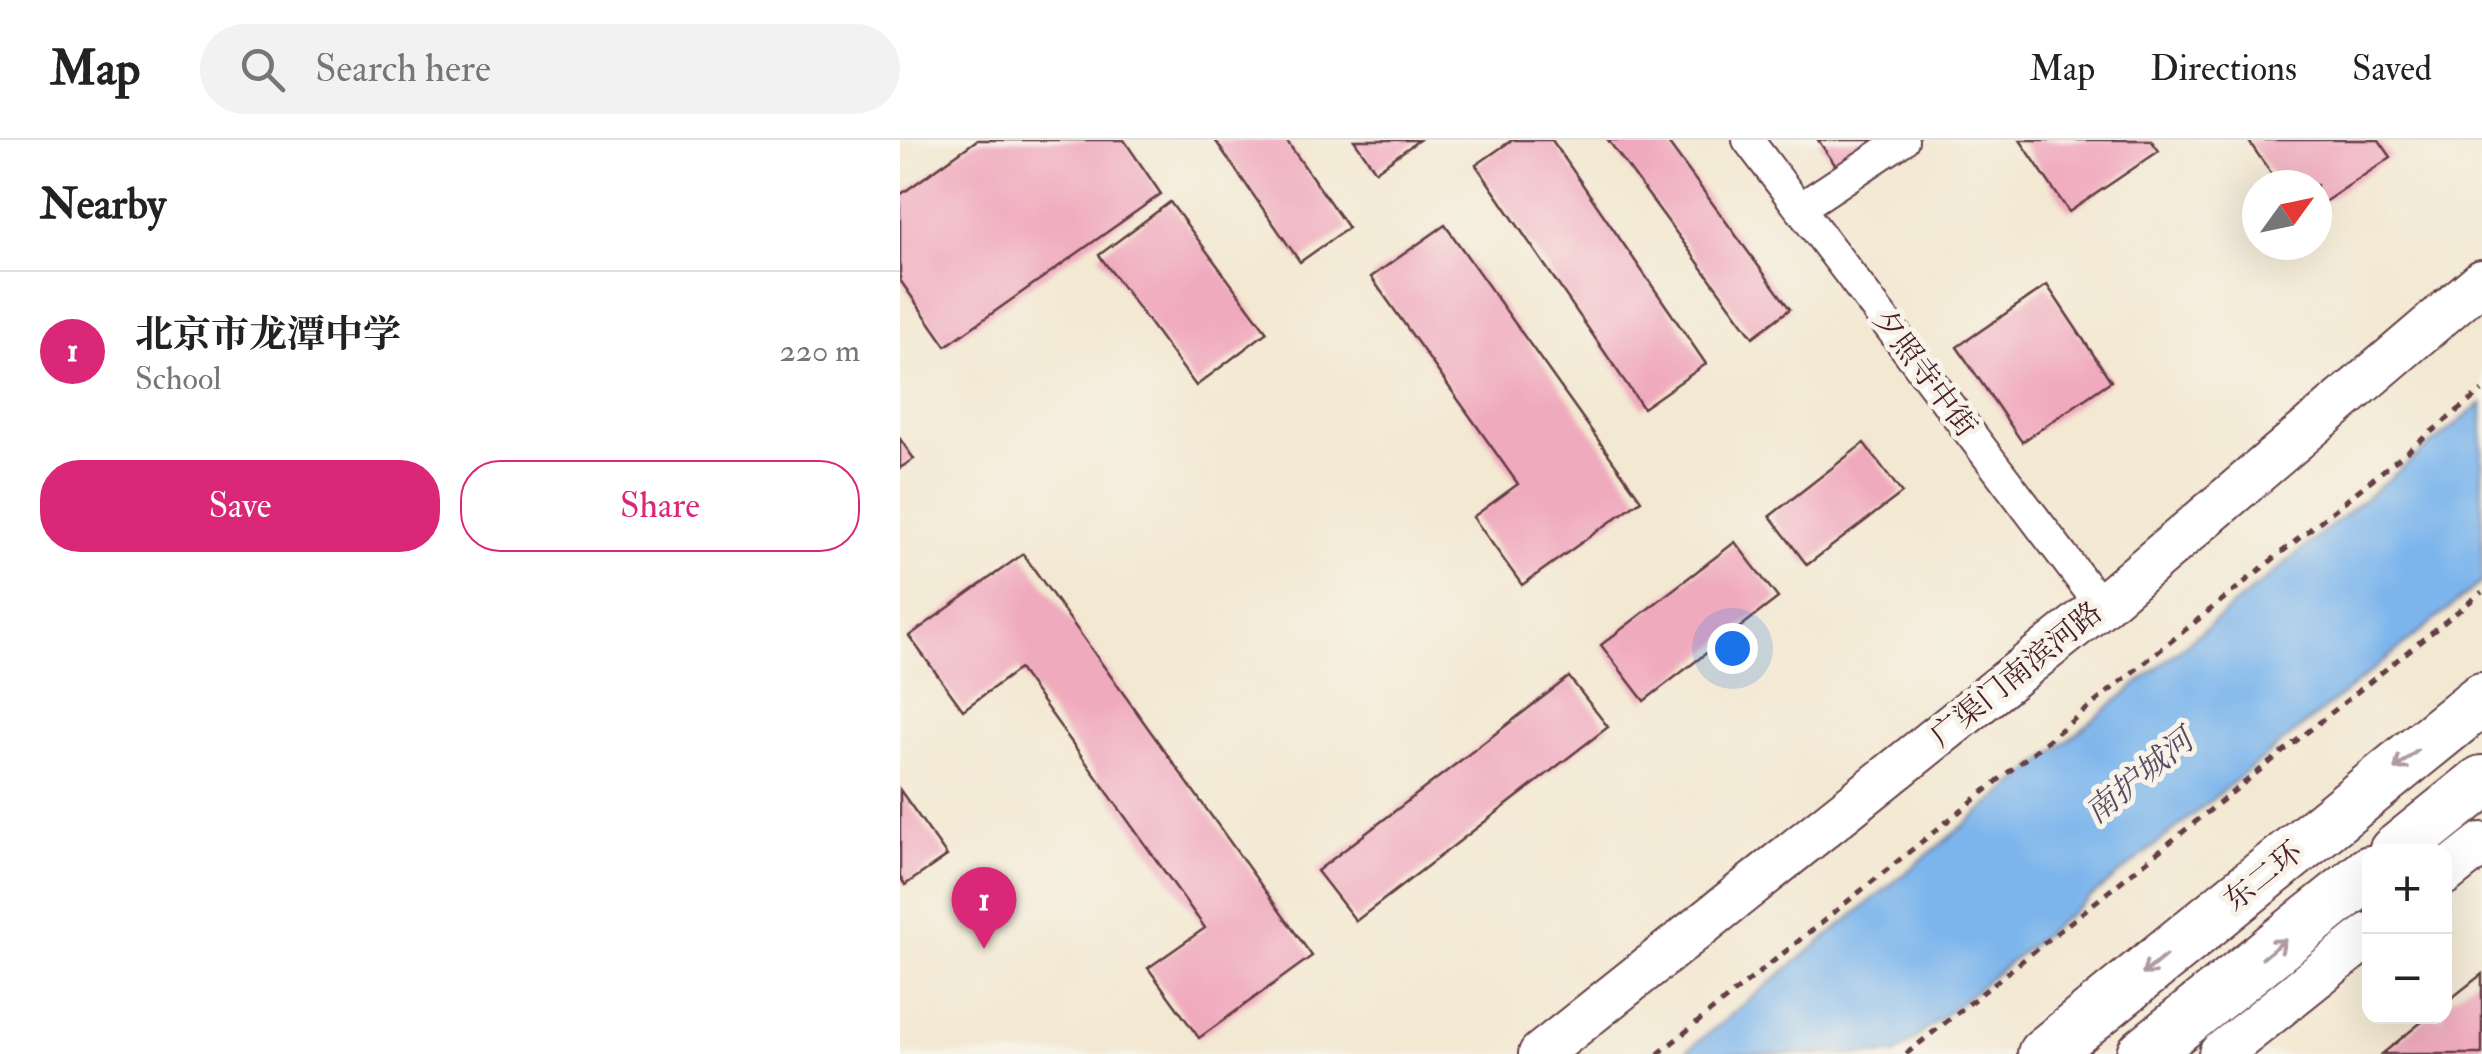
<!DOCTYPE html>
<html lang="en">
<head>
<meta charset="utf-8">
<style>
	body { margin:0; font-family:"IM FELL Double Pica","Noto Serif SC",serif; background:#f2f2f2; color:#222 }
	.controls { position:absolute; right:30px; bottom:30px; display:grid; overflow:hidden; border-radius:20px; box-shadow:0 10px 40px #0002 }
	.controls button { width:90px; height:90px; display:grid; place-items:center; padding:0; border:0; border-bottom:2px solid #e0e0e0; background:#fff; color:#222; font:50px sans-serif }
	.compass { position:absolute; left:1342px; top:30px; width:90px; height:90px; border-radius:50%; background:#fff; box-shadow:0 10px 40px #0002; rotate:57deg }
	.you { position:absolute; left:832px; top:508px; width:35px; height:35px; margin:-25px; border:8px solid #fff; border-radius:50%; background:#1a73e8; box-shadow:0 0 0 15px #1a73e833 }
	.badge { display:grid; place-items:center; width:65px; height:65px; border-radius:50%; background:#db2777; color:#fff; font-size:32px; font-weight:700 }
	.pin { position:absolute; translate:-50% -82px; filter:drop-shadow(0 2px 5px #0008) }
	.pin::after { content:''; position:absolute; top:52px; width:35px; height:30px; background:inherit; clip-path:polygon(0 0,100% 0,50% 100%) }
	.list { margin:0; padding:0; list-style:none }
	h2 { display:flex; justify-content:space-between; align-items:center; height:130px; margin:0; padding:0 40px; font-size:42px }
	h2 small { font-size:32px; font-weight:400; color:#767676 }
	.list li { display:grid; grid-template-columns:65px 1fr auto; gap:30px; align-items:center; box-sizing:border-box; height:160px; padding:0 40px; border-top:2px solid #e0e0e0 }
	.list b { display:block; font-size:38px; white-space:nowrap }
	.list p { margin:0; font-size:32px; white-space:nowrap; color:#767676 }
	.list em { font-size:32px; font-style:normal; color:#767676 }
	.actions { display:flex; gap:20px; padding:30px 40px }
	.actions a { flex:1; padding:22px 0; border:2px solid #db2777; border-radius:40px; text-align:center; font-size:35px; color:#db2777 }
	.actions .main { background:#db2777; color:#fff }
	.icon { flex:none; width:55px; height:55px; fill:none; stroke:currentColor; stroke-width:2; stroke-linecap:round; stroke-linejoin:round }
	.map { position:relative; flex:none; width:1582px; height:914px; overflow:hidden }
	header { display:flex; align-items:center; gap:60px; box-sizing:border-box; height:140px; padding:0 50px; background:#fff; border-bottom:2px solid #e0e0e0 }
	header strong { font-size:48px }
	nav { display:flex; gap:55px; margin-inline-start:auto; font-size:35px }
	.search { width:700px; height:90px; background:#f2f2f2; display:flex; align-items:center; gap:25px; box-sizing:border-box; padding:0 35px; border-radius:55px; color:#767676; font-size:38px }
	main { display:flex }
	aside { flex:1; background:#fff }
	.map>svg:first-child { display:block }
	.water { fill:#7cb5ec; stroke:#636a8c; stroke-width:2.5 }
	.building { fill:#f0aabe }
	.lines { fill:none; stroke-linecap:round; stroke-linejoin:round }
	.street-casing { stroke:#633d44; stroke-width:34 }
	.secondary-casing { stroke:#633d44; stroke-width:46 }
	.highway-casing { stroke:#633d44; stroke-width:56 }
	.path { stroke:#633d44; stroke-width:5; stroke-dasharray:8 8; stroke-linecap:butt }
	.street { stroke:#fff; stroke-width:30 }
	.secondary { stroke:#fff; stroke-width:42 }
	.highway { stroke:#fff; stroke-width:52 }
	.oneway { stroke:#ae9aa0 }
	.labels { text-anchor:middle; stroke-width:10; stroke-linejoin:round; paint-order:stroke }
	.street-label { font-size:30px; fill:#4a1f2b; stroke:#f7f3e8 }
	.water-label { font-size:32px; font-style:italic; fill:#594c65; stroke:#f7f3e8 }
</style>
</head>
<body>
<header>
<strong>Map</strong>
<div class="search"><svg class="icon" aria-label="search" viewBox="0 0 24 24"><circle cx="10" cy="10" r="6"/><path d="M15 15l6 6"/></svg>Search here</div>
<nav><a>Map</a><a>Directions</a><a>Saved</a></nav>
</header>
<main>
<aside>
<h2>Nearby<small></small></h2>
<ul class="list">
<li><span class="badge">1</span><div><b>北京市龙潭中学</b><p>School</p></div><em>220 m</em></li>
</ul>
<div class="actions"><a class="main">Save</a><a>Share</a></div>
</aside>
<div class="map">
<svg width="1582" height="914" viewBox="0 0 1582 914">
	<rect width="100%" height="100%" fill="#f7f3e8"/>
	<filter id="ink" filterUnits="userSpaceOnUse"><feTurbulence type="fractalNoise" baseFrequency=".01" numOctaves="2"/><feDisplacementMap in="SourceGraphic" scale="20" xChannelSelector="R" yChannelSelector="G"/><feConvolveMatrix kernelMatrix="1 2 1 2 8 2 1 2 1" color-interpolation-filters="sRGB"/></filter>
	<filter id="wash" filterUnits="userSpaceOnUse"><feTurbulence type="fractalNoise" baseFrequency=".0048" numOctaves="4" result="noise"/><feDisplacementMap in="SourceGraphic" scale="40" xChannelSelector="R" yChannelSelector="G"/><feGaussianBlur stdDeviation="2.25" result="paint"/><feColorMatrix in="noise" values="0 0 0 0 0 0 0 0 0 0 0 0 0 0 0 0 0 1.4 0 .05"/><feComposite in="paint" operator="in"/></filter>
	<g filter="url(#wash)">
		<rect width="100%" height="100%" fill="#f3e8d2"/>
		<path class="water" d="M1582,263V442L996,914H783Z"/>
		<g id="blocks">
			<path class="building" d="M77,0H224L261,54L46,206L0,140V55Z
				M315,0H386L448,88L400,122Z
				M454,0H519L476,31Z
				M612,0H652L806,224L743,268L576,25Z
				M708,0H766L890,169L853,197Z
				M918,0H980L938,29Z
				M1120,0H1251L1259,11L1169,72Z
				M1348,0H1479L1491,17L1417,67V45H1379Z
				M270,62L367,192L296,246L199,115Z
				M545,85L741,360L622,445L573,377L618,344L471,137Z
				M1147,145L1211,241L1122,302L1057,207Z
				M0,299L14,319L0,328Z
				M964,303L1002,353L907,425L870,376Z
				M835,402L878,458L744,561L701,505Z
				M123,414L412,816L299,898L248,828L305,788L119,529L63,570L9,496Z
				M669,537L708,587L456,781L417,731Z
				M0,650L47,716L5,745L0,737Z
				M1582,834V914H1482L1529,876H1544V864Z"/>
		</g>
	</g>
	<g filter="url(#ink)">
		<use href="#blocks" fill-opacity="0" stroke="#633d44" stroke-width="2.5"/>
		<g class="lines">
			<defs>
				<path id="street" d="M848,0L1201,466
					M900,68L1003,0"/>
				<path id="secondary" d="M1544,734L1582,704
					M640,914L1201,466L1582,141
					M1320,914L1470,794"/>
				<path id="highway" d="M1495,712L1582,642
					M1144,914L1582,559
					M1243,914L1470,732"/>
			</defs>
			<use href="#street" class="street-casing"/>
			<use href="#secondary" class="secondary-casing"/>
			<use href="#highway" class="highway-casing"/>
			<path class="path" d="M758,914L1582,251
				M1006,914L1582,452"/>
			<use href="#street" class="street"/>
			<use href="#secondary" class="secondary"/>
			<use href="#highway" class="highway"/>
		</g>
		<defs><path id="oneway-shaft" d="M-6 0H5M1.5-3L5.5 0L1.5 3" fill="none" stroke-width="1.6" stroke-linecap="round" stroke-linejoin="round" transform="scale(2.5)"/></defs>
		<g class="oneway">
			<use href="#oneway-shaft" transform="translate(1506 620) rotate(141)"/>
			<use href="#oneway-shaft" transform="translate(1374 809) rotate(-39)"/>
			<use href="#oneway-shaft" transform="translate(1254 825) rotate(141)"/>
		</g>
	</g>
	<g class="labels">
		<g class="street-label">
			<text transform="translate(1025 233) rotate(53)" y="10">夕照寺中街</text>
			<text transform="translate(1116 534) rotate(-39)" y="10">广渠门南滨河路</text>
			<text transform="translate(1363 736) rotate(-39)" y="10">东二环</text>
		</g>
		<g class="water-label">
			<text transform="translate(1239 636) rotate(-39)" y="11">南护城河</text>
		</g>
	</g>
</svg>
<div class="controls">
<button>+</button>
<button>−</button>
</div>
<svg class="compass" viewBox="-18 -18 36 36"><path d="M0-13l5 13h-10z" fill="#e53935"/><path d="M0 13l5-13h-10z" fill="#767676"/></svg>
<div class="you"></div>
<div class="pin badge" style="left:84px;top:809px">1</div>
</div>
</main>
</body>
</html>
